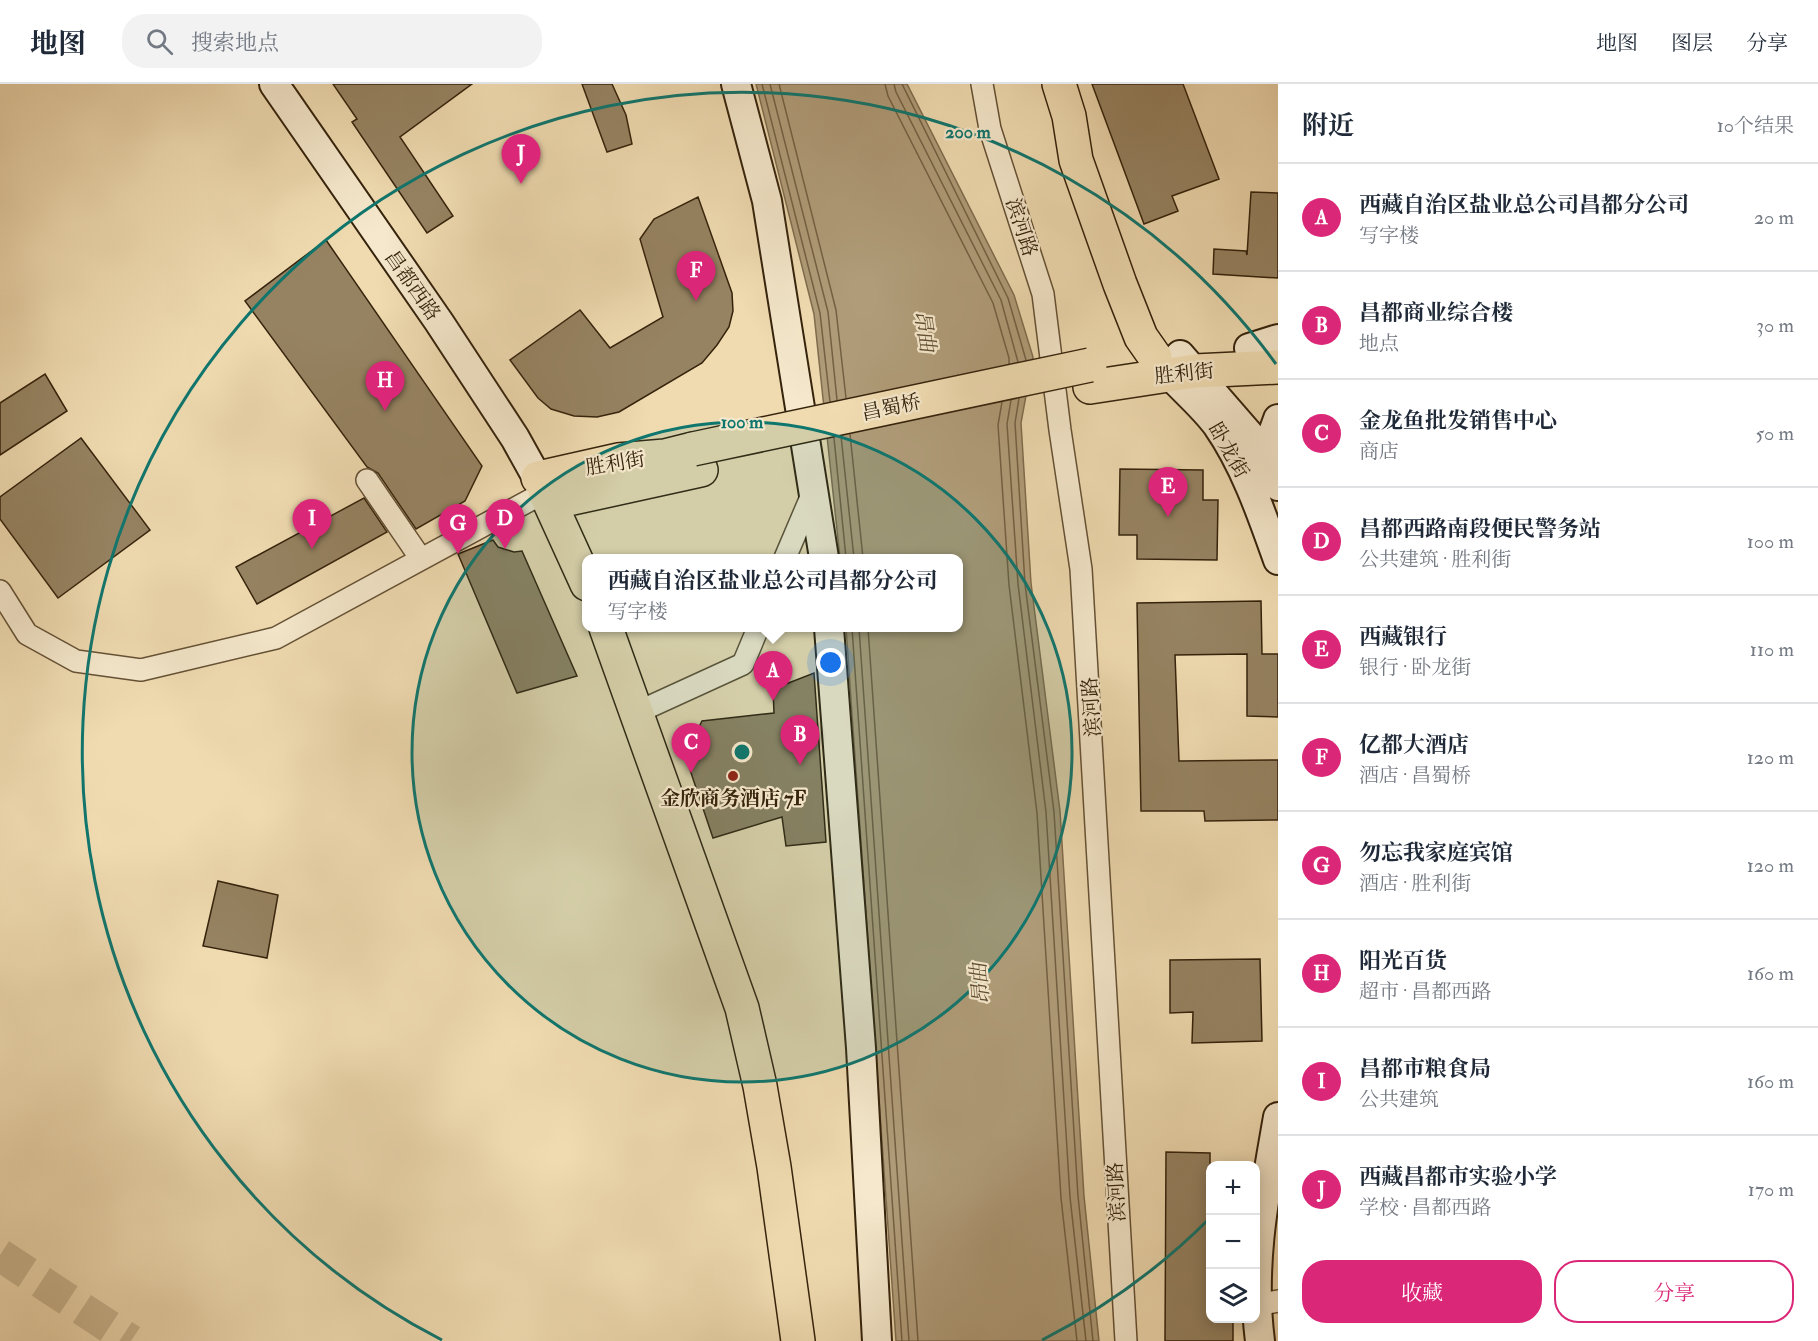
<!DOCTYPE html>
<html lang="zh">
<head>
<meta charset="utf-8">
<style>
	body { margin:0; font-family:"IM FELL Double Pica","Noto Serif SC",serif; background:#f2f2f3; color:#1f2937 }
	.controls { position:absolute; right:18px; bottom:18px; display:grid; overflow:hidden; border-radius:12px; box-shadow:0 3px 15px #0003 }
	.controls button { width:54px; height:54px; display:grid; place-items:center; padding:0; border:0; border-bottom:2px solid #e0e1e3; background:#fff; color:#1f2937; font:30px sans-serif }
	.you { position:absolute; left:831px; top:579px; width:21px; height:21px; margin:-15px; border:4px solid #fff; border-radius:50%; background:#1a73e8; box-shadow:0 0 0 9px #1a73e833 }
	.badge { display:grid; place-items:center; width:39px; height:39px; border-radius:50%; background:#db2777; color:#fff; font-size:20px; font-weight:700 }
	.pin { position:absolute; translate:-50% -50px; filter:drop-shadow(0 2px 3px #0008) }
	.pin::after { content:''; position:absolute; top:32px; width:21px; height:18px; background:inherit; clip-path:polygon(0 0,100% 0,50% 100%) }
	.popup { position:absolute; left:582px; top:470px; width:381px; height:78px; box-sizing:border-box; display:grid; place-content:center; border-radius:12px; background:#fff; filter:drop-shadow(0 2px 4px #0005); font-size:20px; white-space:nowrap; color:#747a83 }
	.popup b { font-size:22px; color:#1f2937 }
	.popup::after { content:''; position:absolute; left:50%; top:100%; margin-left:-12px; border:12px solid transparent; border-top-color:#fff }
	.list { margin:0; padding:0; list-style:none }
	h2 { display:flex; justify-content:space-between; align-items:center; height:78px; margin:0; padding:0 24px; font-size:26px }
	h2 small { font-size:20px; font-weight:400; color:#747a83 }
	.list li { display:grid; grid-template-columns:39px 1fr auto; gap:18px; align-items:center; box-sizing:border-box; height:108px; padding:0 24px; border-top:2px solid #e0e1e3 }
	.list b { display:block; font-size:22px; white-space:nowrap }
	.list p { margin:0; font-size:20px; white-space:nowrap; color:#747a83 }
	.list em { font-size:20px; font-style:normal; color:#747a83 }
	.actions { display:flex; gap:12px; padding:18px 24px }
	.actions a { flex:1; padding:14px 0; border:2px solid #db2777; border-radius:24px; text-align:center; font-size:21px; color:#db2777 }
	.actions .main { background:#db2777; color:#fff }
	.icon { flex:none; width:33px; height:33px; fill:none; stroke:currentColor; stroke-width:2; stroke-linecap:round; stroke-linejoin:round }
	.map { position:relative; flex:none; width:1278px; height:1257px; overflow:hidden }
	header { display:flex; align-items:center; gap:36px; box-sizing:border-box; height:84px; padding:0 30px; background:#fff; border-bottom:2px solid #e0e1e3 }
	header strong { font-size:28px }
	nav { display:flex; gap:33px; margin-inline-start:auto; font-size:21px }
	.search { width:420px; height:54px; background:#f2f2f3; display:flex; align-items:center; gap:15px; box-sizing:border-box; padding:0 21px; border-radius:24px; color:#747a83; font-size:22px }
	main { display:flex }
	aside { flex:1; background:#fff }
	.map>svg:first-child { display:block }
	.water { fill:#b09c79; stroke:#7f6c4d; stroke-width:1.5 }
	.lines { fill:none; stroke-linecap:round; stroke-linejoin:round }
	.shore { stroke:#726042; stroke-width:1.5 }
	.building { fill:#968362; stroke:#35230c; stroke-width:1.5 }
	.highway-tunnel { stroke:#cbb690; stroke-width:33; stroke-dasharray:33 16; stroke-linecap:butt }
	.street-casing { stroke:#645135; stroke-width:24 }
	.secondary-casing { stroke:#35230c; stroke-width:32 }
	.primary-casing { stroke:#35230c; stroke-width:36 }
	.street { stroke:#f5e8cc; stroke-width:21 }
	.secondary { stroke:#f5e8cc; stroke-width:28 }
	.primary { stroke:#f0dbb1; stroke-width:33 }
	.primary-bridge-casing { stroke:#35230c; stroke-width:36; stroke-linecap:butt }
	.primary-bridge { stroke:#f0dbb1; stroke-width:33 }
	.ring { fill:none; stroke:#0f766e; stroke-width:3 }
	.poi-dot { fill:#8f2418; stroke:#f5e8cc; stroke-width:2 }
	.labels { text-anchor:middle; stroke-width:4.5; stroke-linejoin:round; paint-order:stroke }
	.street-label { font-size:20px; fill:#35230c; stroke:#f5e8cc }
	.poi-label { font-size:20px; font-weight:bold; fill:#35230c; stroke:#f5e8cc }
	.water-label { font-size:21px; font-style:italic; fill:#604d32; stroke:#f5e8cc }
	.centre { fill:#0f766e; stroke:#f5e8cc; stroke-width:3 }
	.ring-label { font-size:18px; text-anchor:middle; font-weight:bold; fill:#0f766e; stroke:#f5e8cc; stroke-width:4.5; stroke-linejoin:round; paint-order:stroke }
</style>
</head>
<body>
<header>
<strong>地图</strong>
<div class="search"><svg class="icon" aria-label="search" viewBox="0 0 24 24"><circle cx="10" cy="10" r="6"/><path d="M15 15l6 6"/></svg>搜索地点</div>
<nav><a>地图</a><a>图层</a><a>分享</a></nav>
</header>
<main>
<div class="map">
<svg width="1278" height="1257" viewBox="0 0 1278 1257">
	<rect width="100%" height="100%" fill="#f0dbb1"/>
	<filter id="stains"><feTurbulence type="fractalNoise" baseFrequency=".00333" numOctaves="4"/><feColorMatrix values="0 0 0 0 .2 0 0 0 0 .09 0 0 0 0 .02 0 0 0 .5 -.17"/></filter>
	<radialGradient id="worn" r=".72"><stop offset=".6" stop-color="#630" stop-opacity="0"/><stop offset="1" stop-color="#630" stop-opacity=".3"/></radialGradient>
	<path class="water" d="M756,0H907L1014,211L1033,273L1021,339L1031,499L1060,727L1084,1112L1099,1257H896L846,544H959V474H840L814,230Z"/>
	<g class="lines">
		<path class="shore" d="M762,0L820,229L830,318
			M770,0L828,228L837,316
			M779,0L836,226L846,314
			M885,0L888,12L993,219L1009,274V280
			M894,0L896,8L1001,216L1018,278
			M902,0L1008,214L1026,276
			M1019,314L1015,339L1025,500L1054,728L1078,1112L1093,1257
			M1011,316L1007,340L1018,500L1046,728L1070,1113L1086,1257
			M1002,318L998,341L1009,501L1037,729L1061,1114L1077,1257
			M850,350L863,474
			M841,352L854,474
			M834,354L846,474
			M852,544L902,1257
			M859,544L909,1257
			M868,544L918,1257"/>
	</g>
	<path class="building" d="M333,0H472L400,53L453,132L427,149L352,38L357,35Z
		M582,0H612L626,31L632,60L607,68Z
		M1092,0H1183L1219,95L1172,112L1178,127L1144,140Z
		M1251,108L1278,109V194L1213,190L1214,165L1246,167L1247,171Z
		M698,113L732,209L733,227L729,243L717,261L702,279L619,328L597,333L574,332L551,325L538,314L510,276L580,226L610,264L663,233L640,155L654,135Z
		M326,156L482,382L465,417L416,445L378,389L367,383L245,217Z
		M45,290L67,327L0,371V319Z
		M81,354L150,446L58,514L0,435V413Z
		M1120,385L1203,386V416H1218L1217,476L1137,475V451H1119Z
		M364,414L387,448L257,520L236,483Z
		M493,456L498,463L514,468L522,467L577,592L517,609L458,470Z
		M1261,517L1262,570H1278V633L1247,632V570L1175,571L1179,677L1278,676V736L1205,737L1204,727H1141L1137,519Z
		M814,589L826,758L786,762L782,733L713,754L685,671L702,637L774,629L773,605Z
		M218,797L278,811L267,874L203,862Z
		M1260,875L1262,957L1192,959L1193,928L1170,929V876Z
		M1166,1068L1210,1069V1234H1233V1257H1165Z"/>
	<g class="lines">
		<path class="highway-tunnel" d="M0,1171L131,1257"/>
		<defs>
			<path id="street" d="M982,0L990,45L1043,210L1060,346L1081,485L1126,1257
				M367,396L421,475
				M785,474L814,406
				M0,507L27,550L76,577L141,586L276,554L545,408
				M638,628L743,580L758,544
				M1256,1221L1278,1217"/>
			<path id="secondary" d="M274,0L439,238L515,354L545,408
				M736,0L767,117L824,474
				M1249,264L1278,255
				M1180,271L1253,355L1278,402
				M1158,277C1176,300 1200,318 1217,341C1245,381 1262,431 1278,476
				M1272,385L1270,357L1278,335
				M829,544L861,964L877,1257
				M1260,1257C1250,1181 1265,1108 1278,1033"/>
			<path id="primary" d="M1059,0L1069,32L1076,76L1120,200L1141,253L1155,273
				M1090,303L1195,287L1278,283
				M538,394L618,376L665,372L693,365
				M545,408L587,500
				M550,419L701,386
				M606,544L742,924L760,1002L774,1083L798,1257"/>
		</defs>
		<use href="#street" class="street-casing"/>
		<use href="#secondary" class="secondary-casing"/>
		<use href="#primary" class="primary-casing"/>
		<use href="#street" class="street"/>
		<use href="#secondary" class="secondary"/>
		<use href="#primary" class="primary"/>
		<defs>
			<path id="primary-bridge" d="M693,365L1090,281"/>
		</defs>
		<use href="#primary-bridge" class="primary-bridge-casing"/>
		<use href="#primary-bridge" class="primary-bridge"/>
	</g>
	<circle cx="742" cy="668" r="330" fill="#0f766e" fill-opacity=".12"/>
	<g class="ring">
		<circle cx="742" cy="668" r="330"/>
		<path d="M1209 1135A660 660 0 0 1 1042 1256M442 1256A660 660 0 1 1 1276 280"/>
	</g>
	<circle class="poi-dot" cx="733" cy="692" r="6"/>
	<g class="labels">
		<g class="street-label">
			<text transform="translate(1022 143) rotate(72)" y="7">滨河路</text>
			<text transform="translate(413 201) rotate(55)" y="7">昌都西路</text>
			<text transform="translate(1184 289) rotate(-6)" y="7">胜利街</text>
			<text transform="translate(891 323) rotate(-12)" y="7">昌蜀桥</text>
			<text transform="translate(1229 366) rotate(60)" y="7">卧龙街</text>
			<text transform="translate(615 379) rotate(-9)" y="7">胜利街</text>
			<text transform="translate(1091 623) rotate(-94)" y="7">滨河路</text>
			<text transform="translate(1116 1108) rotate(-93)" y="7">滨河路</text>
		</g>
		<g class="poi-label">
			<text x="733" y="721">金欣商务酒店 7F</text>
		</g>
		<g class="water-label">
			<text transform="translate(925 247) rotate(81)" y="7">昂曲</text>
			<text transform="translate(980 900) rotate(-95)" y="7">昂曲</text>
		</g>
	</g>
	<circle cx="742" cy="668" r="9" class="centre"/>
	<g class="ring-label">
		<text x="968" y="54">200 m</text>
		<text x="742" y="344">100 m</text>
	</g>
	<rect width="100%" height="100%" filter="url(#stains)"/>
	<rect width="100%" height="100%" fill="url(#worn)"/>
</svg>
<div class="controls">
<button>+</button>
<button>−</button>
<button><svg class="icon" aria-label="layers" viewBox="0 0 24 24"><path d="M12 4l9 5-9 5-9-5zM3 14l9 5 9-5"/></svg></button>
</div>
<div class="you"></div>
<div class="pin badge" style="left:773px;top:617px">A</div>
<div class="popup"><b>西藏自治区盐业总公司昌都分公司</b>写字楼</div>
<div class="pin badge" style="left:800px;top:681px">B</div>
<div class="pin badge" style="left:691px;top:689px">C</div>
<div class="pin badge" style="left:505px;top:465px">D</div>
<div class="pin badge" style="left:1168px;top:433px">E</div>
<div class="pin badge" style="left:696px;top:217px">F</div>
<div class="pin badge" style="left:458px;top:470px">G</div>
<div class="pin badge" style="left:385px;top:327px">H</div>
<div class="pin badge" style="left:312px;top:465px">I</div>
<div class="pin badge" style="left:521px;top:100px">J</div>
</div>
<aside>
<h2>附近<small>10个结果</small></h2>
<ul class="list">
<li><span class="badge">A</span><div><b>西藏自治区盐业总公司昌都分公司</b><p>写字楼</p></div><em>20 m</em></li>
<li><span class="badge">B</span><div><b>昌都商业综合楼</b><p>地点</p></div><em>30 m</em></li>
<li><span class="badge">C</span><div><b>金龙鱼批发销售中心</b><p>商店</p></div><em>50 m</em></li>
<li><span class="badge">D</span><div><b>昌都西路南段便民警务站</b><p>公共建筑 · 胜利街</p></div><em>100 m</em></li>
<li><span class="badge">E</span><div><b>西藏银行</b><p>银行 · 卧龙街</p></div><em>110 m</em></li>
<li><span class="badge">F</span><div><b>亿都大酒店</b><p>酒店 · 昌蜀桥</p></div><em>120 m</em></li>
<li><span class="badge">G</span><div><b>勿忘我家庭宾馆</b><p>酒店 · 胜利街</p></div><em>120 m</em></li>
<li><span class="badge">H</span><div><b>阳光百货</b><p>超市 · 昌都西路</p></div><em>160 m</em></li>
<li><span class="badge">I</span><div><b>昌都市粮食局</b><p>公共建筑</p></div><em>160 m</em></li>
<li><span class="badge">J</span><div><b>西藏昌都市实验小学</b><p>学校 · 昌都西路</p></div><em>170 m</em></li>
</ul>
<div class="actions"><a class="main">收藏</a><a>分享</a></div>
</aside>
</main>
</body>
</html>
